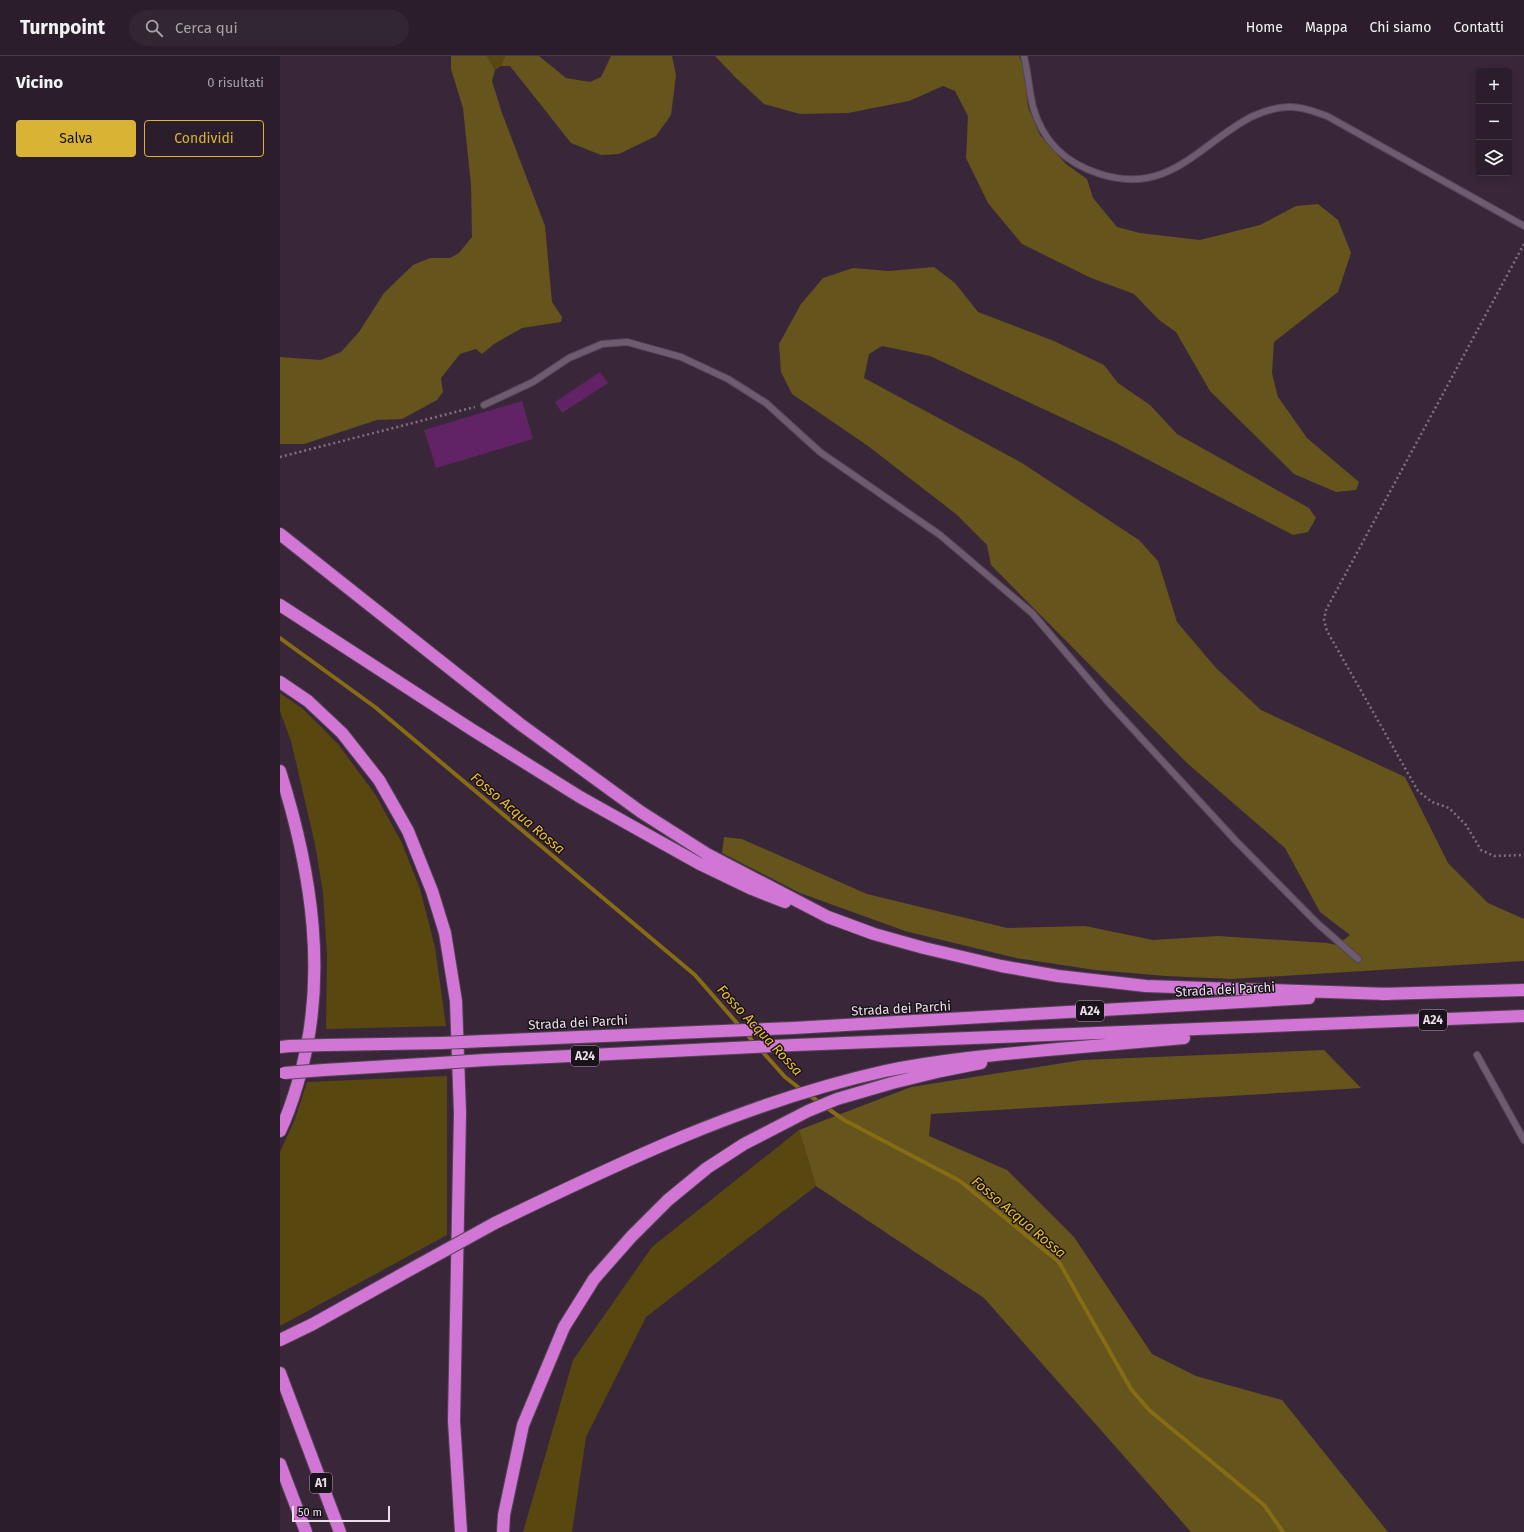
<!DOCTYPE html>
<html lang="it">
<head>
<meta charset="utf-8">
<style>
	body { margin:0; font-family:"Fira Sans",sans-serif; background:#332633; color:#f1f3f6 }
	.controls { position:absolute; right:12px; top:12px; display:grid; overflow:hidden; border-radius:4px; box-shadow:0 2px 10px #0003 }
	.controls button { width:36px; height:36px; display:grid; place-items:center; padding:0; border:0; border-bottom:1px solid #473b47; background:#2b1d2b; color:#f1f3f6; font:20px sans-serif }
	.scale { position:absolute; left:12px; bottom:10px; width:98px; box-sizing:border-box; padding-left:4px; border:2px solid #e9dde9; border-top:0; font-size:11px; line-height:14px; white-space:nowrap; color:#e9dde9; -webkit-text-stroke:3px #1b131b; paint-order:stroke }
	.list { margin:0; padding:0; list-style:none }
	h2 { display:flex; justify-content:space-between; align-items:center; height:52px; margin:0; padding:0 16px; font-size:17px }
	h2 small { font-size:13px; font-weight:400; color:#a6a2a9 }
	.actions { display:flex; gap:8px; padding:12px 16px }
	.actions a { flex:1; padding:9px 0; border:1px solid #d9b334; border-radius:4px; text-align:center; font-size:14px; color:#d9b334 }
	.actions .main { background:#d9b334; color:#111 }
	.icon { flex:none; width:22px; height:22px; fill:none; stroke:currentColor; stroke-width:2; stroke-linecap:round; stroke-linejoin:round }
	.map { position:relative; flex:none; width:1244px; height:1476px; overflow:hidden }
	header { display:flex; align-items:center; gap:24px; box-sizing:border-box; height:56px; padding:0 20px; background:#2b1d2b; border-bottom:1px solid #473b47 }
	header strong { font-size:19px }
	nav { display:flex; gap:22px; margin-inline-start:auto; font-size:14px }
	.search { width:280px; height:36px; background:#332633; display:flex; align-items:center; gap:10px; box-sizing:border-box; padding:0 14px; border-radius:22px; color:#a6a2a9; font-size:15px }
	main { display:flex }
	aside { flex:1; background:#2b1d2b }
	.map>svg:first-child { display:block }
	.green { fill:#584810 }
	.forest { fill:#65541b }
	.lines { fill:none; stroke-linecap:round; stroke-linejoin:round }
	.stream { stroke:#856c15; stroke-width:4 }
	.building { fill:#622266 }
	.service-casing { stroke:#544554; stroke-width:8 }
	.motorway-casing { stroke:#544554; stroke-width:14 }
	.path { stroke:#807080; stroke-width:2.5; stroke-dasharray:2 3; stroke-linecap:butt }
	.service { stroke:#6f5b70; stroke-width:6 }
	.motorway { stroke:#d276d6; stroke-width:12 }
	.motorway-bridge-casing { stroke:#544554; stroke-width:14; stroke-linecap:butt }
	.motorway-bridge { stroke:#d276d6; stroke-width:12 }
	.labels { text-anchor:middle; stroke-width:3; stroke-linejoin:round; paint-order:stroke }
	.shield { fill:#1b131b; stroke:#aba0ab; stroke-width:1 }
	.shield-label { font-size:12px; font-weight:bold; fill:#e9dde9 }
	.street-label { font-size:13px; fill:#e9dde9; stroke:#1b131b }
	.water-label { font-size:14px; font-style:italic; fill:#e9bf28; stroke:#1b131b }
</style>
</head>
<body>
<header>
<strong>Turnpoint</strong>
<div class="search"><svg class="icon" aria-label="search" viewBox="0 0 24 24"><circle cx="10" cy="10" r="6"/><path d="M15 15l6 6"/></svg>Cerca qui</div>
<nav><a>Home</a><a>Mappa</a><a>Chi siamo</a><a>Contatti</a></nav>
</header>
<main>
<aside>
<h2>Vicino<small>0 risultati</small></h2>
<ul class="list">
</ul>
<div class="actions"><a class="main">Salva</a><a>Condividi</a></div>
</aside>
<div class="map">
<svg width="1244" height="1476" viewBox="0 0 1244 1476">
	<rect width="100%" height="100%" fill="#392739"/>
	<path class="green" d="M207,0H225L221,10L215,14Z
		M0,637L23,653L58,688L95,738L122,787L140,833L155,891L166,970L46,973L47,899L43,836L35,788L11,685L0,655Z
		M167,1020V1179L0,1270V1096L15,1063L27,1026Z
		M519,1074L536,1130L366,1261L306,1381L292,1476H243L293,1304L372,1191Z"/>
	<path class="forest" d="M171,0H207L215,14L212,25L222,57L265,170L272,246L282,261L281,266L242,272L214,288L202,298L196,293L180,298L161,322L163,336L157,344L122,363L97,364L24,388H0V301L41,304L61,296L79,276L104,237L133,209L150,202H170L179,197L192,181L191,129L183,52L171,13Z
		M225,0H259L286,22L310,26L321,21L331,0H392L396,19L391,59L376,80L339,98L321,99L291,87L230,10H221Z
		M435,0H739L744,12L748,51L760,79L786,108L807,123L813,142L837,171L860,177L920,184L980,169L1016,150L1038,148L1058,164L1071,197L1058,236L994,286L992,317L998,341L1027,382L1079,426L1076,434L1056,436L1014,418L930,335L896,276L879,264L854,238L811,222L742,188L708,147L686,102L688,60L675,35L663,30L629,45L568,57L520,58L484,48L456,22Z
		M654,211L675,227L698,256L774,285L824,309L838,327L870,349L897,378L1029,452L1036,462L1028,476L1013,479L834,386L650,300L602,290L589,298L584,322L742,407L859,484L878,505L897,566L936,612L981,654L1125,721L1168,807L1208,847L1244,863V905L952,923L886,920L815,914L736,902L625,875L520,837L442,797L444,781L462,783L587,838L727,872L805,870L873,884L938,880L1047,887L1057,889L1070,879L1040,856L1005,792L907,707L711,509L707,489L676,458L588,390L512,338L501,316L499,288L521,248L543,222L573,212L609,215Z
		M1044,994L1081,1032L651,1058L649,1080L727,1114L794,1181L872,1298L916,1320L1002,1344L1108,1476H911L704,1242L536,1130L519,1074L631,1031L802,1004Z"/>
	<g class="lines">
		<path class="stream" d="M0,582L95,651L415,919L476,989
			M481,994L505,1021L523,1035
			M529,1039L564,1064L680,1125L779,1206L851,1333L869,1354L984,1449L1003,1476"/>
	</g>
	<path class="building" d="M320,316L328,327L282,357L275,346Z
		M242,345L253,383L156,412L144,374Z"/>
	<g class="lines">
		<defs>
			<path id="service" d="M744,0C748,17 749,34 753,51C763,86 785,107 820,118C889,140 918,89 971,61C984,55 998,50 1012,51C1024,51 1035,56 1047,60L1244,170
				M204,349L253,326L289,302L322,288L347,286L401,301L448,323L486,347L540,396L660,479L752,557L828,646L956,785L1037,867L1078,903
				M1197,999L1244,1084"/>
			<path id="motorway" d="M0,478L240,668L361,756L427,798L548,861L594,878L644,892L721,910L778,920L866,930L1108,938
				M0,549L191,673L300,741L418,807L472,833L505,846
				M0,626L28,645L62,677L99,724L128,775L152,835L165,877L176,945L180,1057L174,1365L181,1476
				M0,715C32,816 49,924 18,1026C13,1043 8,1059 0,1075
				M1101,938L1244,934
				M205,985L513,972L1029,942
				M47,989L162,987
				M0,991L10,990
				M205,1004L515,989L1244,960
				M44,1014L160,1007
				M215,1167C343,1105 466,1046 605,1015C659,1004 713,999 767,994C813,990 858,986 904,982
				M0,1284L33,1268L135,1211
				M0,1317L60,1476
				M0,1408L26,1476
				M223,1476L224,1459L243,1369L284,1271L314,1223L351,1181L388,1144L427,1112L464,1088L528,1055L557,1043L612,1027L661,1015L701,1007"/>
		</defs>
		<use href="#service" class="service-casing"/>
		<use href="#motorway" class="motorway-casing"/>
		<path class="path" d="M1244,188L1046,554L1044,564L1047,575L1138,735L1152,746L1169,752L1186,769L1201,794L1214,800L1244,799
			M0,401L195,351"/>
		<use href="#service" class="service"/>
		<use href="#motorway" class="motorway"/>
		<defs>
			<path id="motorway-bridge" d="M162,987L205,985
				M10,990L47,989
				M160,1007L205,1004
				M4,1017L44,1014
				M135,1211L215,1167"/>
		</defs>
		<use href="#motorway-bridge" class="motorway-bridge-casing"/>
		<use href="#motorway-bridge" class="motorway-bridge"/>
	</g>
	<g class="labels">
		<g class="shield">
			<rect x="796" y="945" width="28" height="20" rx="3"/>
			<rect x="1139" y="954" width="28" height="20" rx="3"/>
			<rect x="291" y="990" width="28" height="20" rx="3"/>
			<rect x="30" y="1417" width="22" height="20" rx="3"/>
		</g>
		<g class="shield-label">
			<text x="810" y="959">A24</text>
			<text x="1153" y="968">A24</text>
			<text x="305" y="1004">A24</text>
			<text x="41" y="1431">A1</text>
		</g>
		<g class="street-label">
			<text transform="translate(945 933) rotate(-3)" y="5">Strada dei Parchi</text>
			<text transform="translate(621 952) rotate(-3)" y="5">Strada dei Parchi</text>
			<text transform="translate(298 966) rotate(-3)" y="5">Strada dei Parchi</text>
		</g>
		<g class="water-label">
			<text transform="translate(238 757) rotate(40)" y="5">Fosso Acqua Rossa</text>
			<text transform="translate(480 974) rotate(47)" y="5">Fosso Acqua Rossa</text>
			<text transform="translate(739 1161) rotate(40)" y="5">Fosso Acqua Rossa</text>
		</g>
	</g>
</svg>
<div class="controls">
<button>+</button>
<button>−</button>
<button><svg class="icon" aria-label="layers" viewBox="0 0 24 24"><path d="M12 4l9 5-9 5-9-5zM3 14l9 5 9-5"/></svg></button>
</div>
<div class="scale">50 m</div>
</div>
</main>
</body>
</html>
